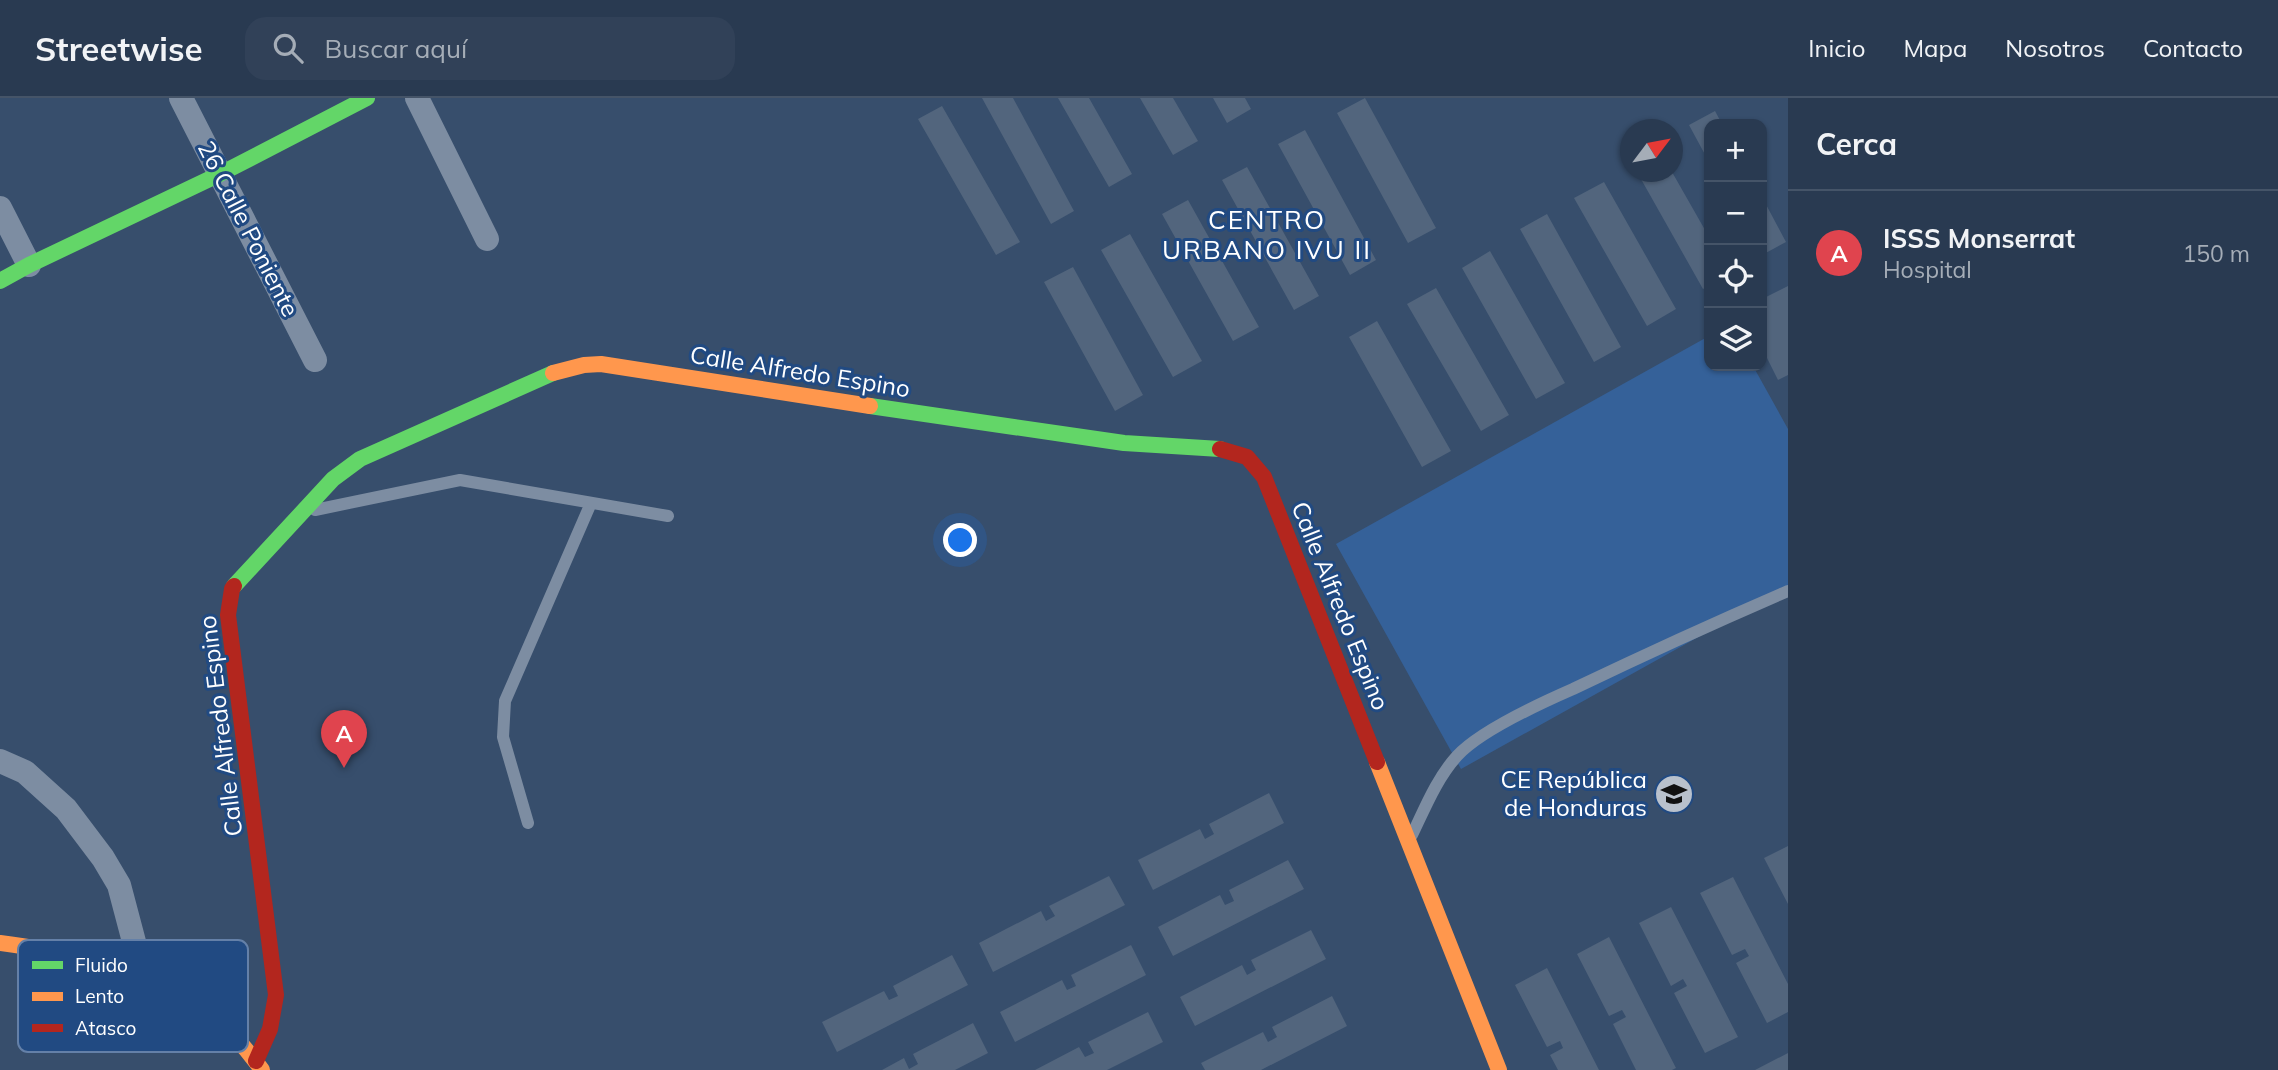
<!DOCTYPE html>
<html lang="es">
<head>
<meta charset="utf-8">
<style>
	body { margin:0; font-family:Mulish,sans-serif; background:#314158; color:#f1f3f6 }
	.controls { position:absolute; right:21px; top:21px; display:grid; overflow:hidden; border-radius:14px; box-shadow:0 2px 5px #0004 }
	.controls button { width:63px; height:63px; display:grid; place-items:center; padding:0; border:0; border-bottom:2px solid #455468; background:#293a51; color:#f1f3f6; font:35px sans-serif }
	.compass { position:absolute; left:1620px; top:21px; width:63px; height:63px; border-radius:50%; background:#293a51; box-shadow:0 2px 5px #0004; rotate:58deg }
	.you { position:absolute; left:961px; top:443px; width:24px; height:24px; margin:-18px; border:5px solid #fff; border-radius:50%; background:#1a73e8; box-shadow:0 0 0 10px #1a73e833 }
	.badge { display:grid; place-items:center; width:46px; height:46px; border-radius:50%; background:#b9c1cc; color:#fff; font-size:23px; font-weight:700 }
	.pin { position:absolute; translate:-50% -58px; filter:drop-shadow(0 2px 4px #0008) }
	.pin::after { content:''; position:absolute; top:37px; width:24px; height:21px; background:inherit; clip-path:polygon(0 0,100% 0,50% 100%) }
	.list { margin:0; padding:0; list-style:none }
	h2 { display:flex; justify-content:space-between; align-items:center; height:91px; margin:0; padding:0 28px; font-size:30px }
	h2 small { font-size:23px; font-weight:400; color:#a5adb7 }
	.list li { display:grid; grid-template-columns:46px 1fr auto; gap:21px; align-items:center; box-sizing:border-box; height:126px; padding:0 28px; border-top:2px solid #455468 }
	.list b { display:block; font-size:26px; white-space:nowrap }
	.list p { margin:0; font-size:23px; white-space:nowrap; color:#a5adb7 }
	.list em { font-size:23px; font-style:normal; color:#a5adb7 }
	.icon { flex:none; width:38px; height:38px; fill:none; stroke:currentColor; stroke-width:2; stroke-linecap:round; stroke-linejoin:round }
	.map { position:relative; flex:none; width:1788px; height:972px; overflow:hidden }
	header { display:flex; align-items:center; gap:42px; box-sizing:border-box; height:98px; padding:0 35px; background:#293a51; border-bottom:2px solid #455468 }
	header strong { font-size:33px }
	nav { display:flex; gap:38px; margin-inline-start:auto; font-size:24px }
	.search { width:490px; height:63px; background:#314158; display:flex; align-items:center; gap:18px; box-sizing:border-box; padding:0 24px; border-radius:21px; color:#a5adb7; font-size:26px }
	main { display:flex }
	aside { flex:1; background:#293a51 }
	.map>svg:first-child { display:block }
	.green { fill:#356199 }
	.building { fill:#52657d }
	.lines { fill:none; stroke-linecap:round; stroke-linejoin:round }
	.lane { stroke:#7d8da2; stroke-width:12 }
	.street { stroke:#7d8da2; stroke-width:24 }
	.fast { stroke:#63d668; stroke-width:16 }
	.slow { stroke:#ff974d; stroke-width:16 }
	.jam { stroke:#b3261e; stroke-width:16 }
	.labels { text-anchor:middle; stroke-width:6; stroke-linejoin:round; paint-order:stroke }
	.street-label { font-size:24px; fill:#fff; stroke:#214a82 }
	.poi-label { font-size:24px; fill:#fff; stroke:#214a82; text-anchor:end }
	.neighbourhood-label { font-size:26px; letter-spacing:2px; fill:#fff; stroke:#214a82 }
	.key { fill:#214a82; stroke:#6480a8; stroke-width:2 }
	.key-label { font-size:19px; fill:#fff }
</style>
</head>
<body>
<header>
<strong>Streetwise</strong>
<div class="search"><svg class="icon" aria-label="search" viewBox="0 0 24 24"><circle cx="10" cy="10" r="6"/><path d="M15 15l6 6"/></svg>Buscar aquí</div>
<nav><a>Inicio</a><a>Mapa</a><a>Nosotros</a><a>Contacto</a></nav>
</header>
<main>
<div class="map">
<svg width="1788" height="972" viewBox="0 0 1788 972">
	<rect width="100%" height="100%" fill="#374e6c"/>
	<path class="green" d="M1709,238V268H1753L1788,331V489L1461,671L1336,446Z"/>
	<path class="building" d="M982,0H1013L1074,113L1051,126Z
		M1058,0H1089L1132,76L1109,89Z
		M1140,0H1173L1198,43L1173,57Z
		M1213,0H1245L1251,11L1227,25Z
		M1365,0L1436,130L1408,145L1337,15Z
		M942,8L1020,144L996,157L918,21Z
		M1715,13L1722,26H1709V64L1689,27Z
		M1305,32L1376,162L1350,177L1278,46Z
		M1247,69L1319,198L1294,212L1222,82Z
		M1637,74H1672L1709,139V188L1703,191Z
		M1604,84L1676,211L1647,228L1574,100Z
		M1762,99L1786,144L1762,157Z
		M1188,102L1259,229L1233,243L1162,116Z
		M1547,116L1621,249L1594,264L1520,131Z
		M1130,136L1202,263L1173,279L1101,152Z
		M1490,153L1565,285L1536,301L1462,170Z
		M1073,169L1143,297L1115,313L1044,184Z
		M1788,188V277L1778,282L1762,250V201Z
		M1436,190L1509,317L1481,333L1407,206Z
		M1377,223L1451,353L1422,369L1349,239Z
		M1269,695L1284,725L1153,792L1138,762L1200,731L1205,741L1214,736L1209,726Z
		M1788,748V806L1764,760Z
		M1288,762L1304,791L1173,858L1158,829L1220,797L1225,807L1234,803L1229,792Z
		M1109,778L1125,807L993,874L979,845L1041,813L1046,823L1055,818L1049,808Z
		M1733,779L1788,886V914L1767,925L1736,865L1749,858L1745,851L1732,857L1700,795Z
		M1671,809L1738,939L1705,955L1674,895L1687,888L1683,881L1671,888L1639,825Z
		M1311,832L1326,861L1195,928L1180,899L1242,867L1247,877L1256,872L1251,862Z
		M1609,839L1676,970L1672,972H1636L1613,926L1626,919L1622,912L1609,918L1577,856Z
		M1131,847L1146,877L1015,944L1000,914L1062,882L1067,892L1076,888L1071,877Z
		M952,857L968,887L837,954L822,924L884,893L889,902L898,898L893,888Z
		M1547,870L1599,972H1558L1550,957L1563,950L1560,943L1547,949L1515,887Z
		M1332,898L1347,928L1261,972H1205L1201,965L1263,934L1268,944L1277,939L1272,929Z
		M1148,914L1163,944L1107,972H1035L1079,949L1085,959L1094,955L1088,944Z
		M973,925L988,955L955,972H882L904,960L909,971L918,966L913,956Z
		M1788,955V972H1755Z"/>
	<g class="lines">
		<path class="lane" d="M315,412L460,382L668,418
			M528,725L503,639L505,603L591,405
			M1412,737C1425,710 1437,680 1457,658C1480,633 1541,605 1573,591C1644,557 1716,524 1788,493"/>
		<path class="street" d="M181,0L315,262
			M417,0L487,141
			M0,110L29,167
			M0,663L25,674L66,711L103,760L119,787L142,874"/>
		<path class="fast" d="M0,183L29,167L220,76L367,0
			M870,308L1124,345L1220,351
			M234,488L333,381L360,361L553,275"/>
		<path class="slow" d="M553,275L584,267L601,266L870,308
			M1377,664L1499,972
			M0,845C113,861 191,874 262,972"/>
		<path class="jam" d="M1220,351L1247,359L1264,379L1377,664
			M234,488L232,491L228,517L276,897L270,931L256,963"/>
	</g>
	<defs>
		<symbol id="school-disc" viewBox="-11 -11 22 22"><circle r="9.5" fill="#b9c1cc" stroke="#214a82"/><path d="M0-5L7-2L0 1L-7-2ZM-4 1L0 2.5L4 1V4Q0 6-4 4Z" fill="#111"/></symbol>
	</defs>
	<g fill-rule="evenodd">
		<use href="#school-disc" x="1652" y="674" width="44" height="44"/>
	</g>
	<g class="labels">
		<g class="street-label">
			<text transform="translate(248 131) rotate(63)" y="8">26 Calle Poniente</text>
			<text transform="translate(800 274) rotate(9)" y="8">Calle Alfredo Espino</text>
			<text transform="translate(1340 508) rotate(68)" y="8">Calle Alfredo Espino</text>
			<text transform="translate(221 628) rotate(-97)" y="8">Calle Alfredo Espino</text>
		</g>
		<g class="poi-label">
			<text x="1647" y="690">CE República<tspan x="1647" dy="28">de Honduras</tspan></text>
		</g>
		<g class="neighbourhood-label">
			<text x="1267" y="131">CENTRO<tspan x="1267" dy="30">URBANO IVU II</tspan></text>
		</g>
	</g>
	<rect x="18" y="842" width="230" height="112" rx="10" class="key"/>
	<rect x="32" y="863" width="31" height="8" fill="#63d668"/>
	<rect x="32" y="894" width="31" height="9" fill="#ff974d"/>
	<rect x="32" y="926" width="31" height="8" fill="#b3261e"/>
	<g class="key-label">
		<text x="75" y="874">Fluido</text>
		<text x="75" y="905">Lento</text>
		<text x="75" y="937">Atasco</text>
	</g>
</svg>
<div class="controls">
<button>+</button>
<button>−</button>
<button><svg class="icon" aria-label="locate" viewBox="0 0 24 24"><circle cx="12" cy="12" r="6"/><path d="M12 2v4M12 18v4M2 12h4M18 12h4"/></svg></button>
<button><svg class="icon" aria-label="layers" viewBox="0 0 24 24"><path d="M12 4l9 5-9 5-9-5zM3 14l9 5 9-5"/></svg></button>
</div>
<svg class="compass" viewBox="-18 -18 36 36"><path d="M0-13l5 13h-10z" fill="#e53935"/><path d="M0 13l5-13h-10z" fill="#a5adb7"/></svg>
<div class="you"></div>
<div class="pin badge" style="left:344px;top:670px;background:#e0444e">A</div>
</div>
<aside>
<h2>Cerca<small></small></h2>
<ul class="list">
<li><span class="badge" style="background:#e0444e">A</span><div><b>ISSS Monserrat</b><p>Hospital</p></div><em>150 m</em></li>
</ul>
</aside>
</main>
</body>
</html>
